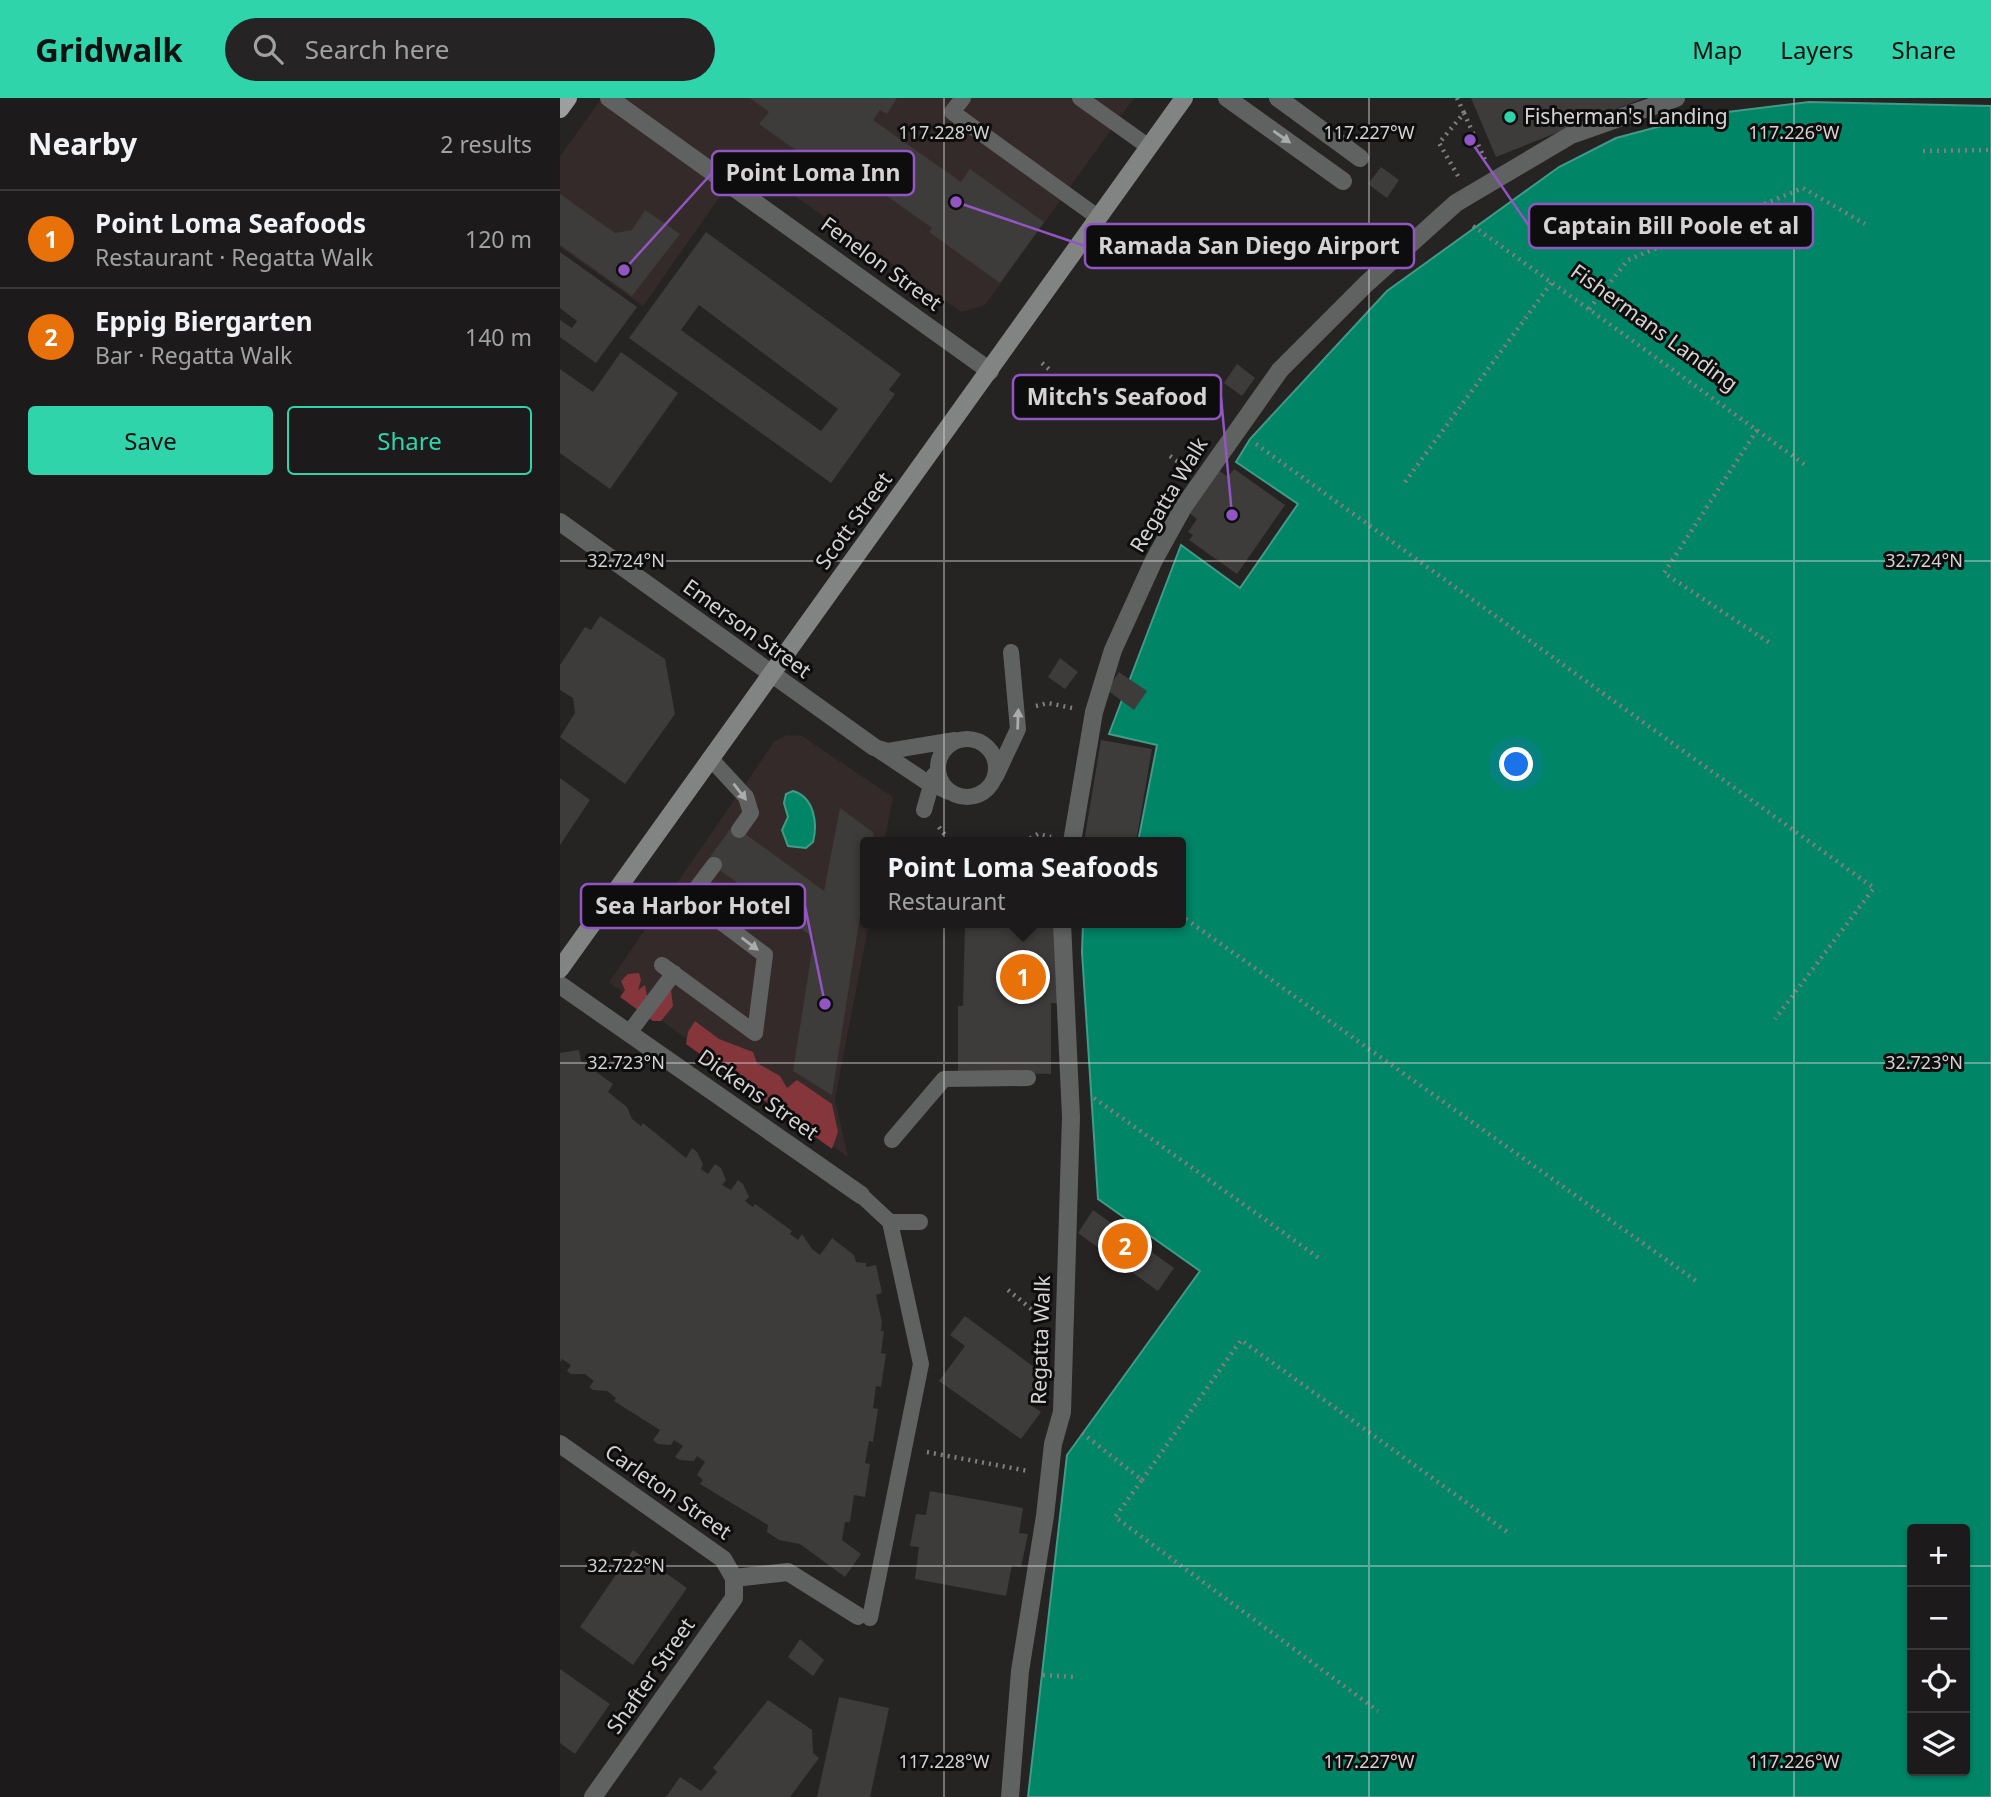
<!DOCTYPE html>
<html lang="en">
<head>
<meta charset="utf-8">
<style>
	body { margin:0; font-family:"Noto Sans",sans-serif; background:#252323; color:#f1f3f6 }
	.controls { position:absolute; right:21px; bottom:21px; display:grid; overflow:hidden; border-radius:7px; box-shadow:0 2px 5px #0004 }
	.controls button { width:63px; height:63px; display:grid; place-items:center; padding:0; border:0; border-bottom:2px solid #3a3839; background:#1c1a1a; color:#f1f3f6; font:35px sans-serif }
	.you { position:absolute; left:957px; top:667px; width:24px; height:24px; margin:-18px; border:5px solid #fff; border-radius:50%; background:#1a73e8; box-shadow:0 0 0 10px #1a73e833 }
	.badge { display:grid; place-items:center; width:46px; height:46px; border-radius:50%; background:#30d4aa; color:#fff; font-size:23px; font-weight:700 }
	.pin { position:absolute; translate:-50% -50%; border:4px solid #fff; box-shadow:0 2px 7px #0006 }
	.popup { position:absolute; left:300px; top:739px; width:326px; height:91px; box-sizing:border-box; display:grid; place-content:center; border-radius:7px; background:#1c1a1a; filter:drop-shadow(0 2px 5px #0005); font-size:23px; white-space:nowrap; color:#a0a1a2 }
	.popup b { font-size:26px; color:#f1f3f6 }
	.popup::after { content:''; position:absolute; left:50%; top:100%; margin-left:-14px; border:14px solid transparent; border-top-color:#1c1a1a }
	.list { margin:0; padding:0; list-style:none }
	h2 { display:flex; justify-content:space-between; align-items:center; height:91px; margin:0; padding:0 28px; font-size:30px }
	h2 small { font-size:23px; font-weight:400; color:#a0a1a2 }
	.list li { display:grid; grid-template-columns:46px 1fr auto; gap:21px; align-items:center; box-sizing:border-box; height:98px; padding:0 28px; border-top:2px solid #3a3839 }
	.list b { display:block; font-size:26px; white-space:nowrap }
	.list p { margin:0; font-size:23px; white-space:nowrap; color:#a0a1a2 }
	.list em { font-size:23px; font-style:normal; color:#a0a1a2 }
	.actions { display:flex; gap:14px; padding:21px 28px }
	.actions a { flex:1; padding:16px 0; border:2px solid #30d4aa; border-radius:7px; text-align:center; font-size:24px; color:#30d4aa }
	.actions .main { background:#30d4aa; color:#111 }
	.icon { flex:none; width:38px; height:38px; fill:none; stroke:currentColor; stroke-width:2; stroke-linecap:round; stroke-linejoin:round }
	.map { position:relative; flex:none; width:1431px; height:1699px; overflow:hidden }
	header { display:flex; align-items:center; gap:42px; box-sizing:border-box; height:98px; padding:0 35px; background:#30d4aa; color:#111 }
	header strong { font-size:33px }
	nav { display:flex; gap:38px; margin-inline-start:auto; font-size:24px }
	.search { width:490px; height:63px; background:#252323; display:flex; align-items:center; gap:18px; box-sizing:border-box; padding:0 24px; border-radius:38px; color:#a0a1a2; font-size:26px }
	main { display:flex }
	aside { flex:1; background:#1c1a1a }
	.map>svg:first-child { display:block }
	.built { fill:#342a2a }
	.forest { fill:#85363b }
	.water { fill:#008567; stroke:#409c87; stroke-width:2; fill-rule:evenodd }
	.building { fill:#3e3b3b; fill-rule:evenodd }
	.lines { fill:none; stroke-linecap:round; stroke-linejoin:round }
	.path { stroke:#817e7e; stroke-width:4.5; stroke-dasharray:2 5; stroke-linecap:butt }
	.lane { stroke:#606261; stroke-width:16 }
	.street { stroke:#606261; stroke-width:18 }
	.secondary { stroke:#828484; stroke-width:18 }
	.primary { stroke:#9c9f9e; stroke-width:18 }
	.oneway { fill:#acabab }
	.ticks { fill:none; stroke:#d5d3d3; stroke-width:2; stroke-opacity:0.45 }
	.poi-dot { fill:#30d4aa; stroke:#0e0d0d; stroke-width:2.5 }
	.labels { text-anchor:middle; stroke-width:6; stroke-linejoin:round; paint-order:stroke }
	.poi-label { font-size:21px; fill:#d5d3d3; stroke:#0e0d0d; text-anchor:start }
	.street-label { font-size:21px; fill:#d5d3d3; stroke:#0e0d0d }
	.ticks-label { font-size:18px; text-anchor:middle; fill:#d5d3d3; stroke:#0e0d0d; stroke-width:6; stroke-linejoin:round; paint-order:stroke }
	.leader { fill:none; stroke:#9256c4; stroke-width:2.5 }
	.callout-dot { fill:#9256c4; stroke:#0e0d0d; stroke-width:2.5 }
	.callout { fill:#0e0d0d; stroke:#9256c4; stroke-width:2.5 }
	.callout-label { font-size:23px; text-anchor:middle; font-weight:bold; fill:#d5d3d3 }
</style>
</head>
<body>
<header>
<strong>Gridwalk</strong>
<div class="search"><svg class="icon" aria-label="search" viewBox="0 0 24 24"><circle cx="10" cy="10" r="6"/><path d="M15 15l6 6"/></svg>Search here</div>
<nav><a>Map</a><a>Layers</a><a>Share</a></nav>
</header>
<main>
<aside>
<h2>Nearby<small>2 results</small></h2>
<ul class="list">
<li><span class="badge" style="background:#e8710a">1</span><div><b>Point Loma Seafoods</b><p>Restaurant · Regatta Walk</p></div><em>120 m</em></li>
<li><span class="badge" style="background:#e8710a">2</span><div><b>Eppig Biergarten</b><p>Bar · Regatta Walk</p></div><em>140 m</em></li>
</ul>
<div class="actions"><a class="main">Save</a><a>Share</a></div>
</aside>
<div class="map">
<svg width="1431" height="1699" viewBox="0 0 1431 1699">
	<rect width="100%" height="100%" fill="#262323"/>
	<path class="built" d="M42,0H574L425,207L401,214L185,63L83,208L0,149V58Z
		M227,637L242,638L333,699L324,744H306V825H309L275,1001L288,1059L49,884L214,644Z"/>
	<path class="forest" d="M79,875L81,882L78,892L85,887L87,898L99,887L111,892L113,908L101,923H93L60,899L65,892L61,883L68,876Z
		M135,923L159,941L193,954L197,965L220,978L227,990L237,982L272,1006L278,1034L272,1051L126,946L128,934Z"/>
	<path class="water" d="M1249,4L1431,8V1699H468L507,1357L640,1173L538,1101L522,854L523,825H620V744H578L597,647L549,636L621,447L680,490L738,406L676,364L690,341L827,193L999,69L1056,40L1143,17ZM1352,1431H1405V1673H1352Z
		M233,693C254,699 258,725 253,744L246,750L228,748L222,732L228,719L224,705L226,696Z"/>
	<path class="building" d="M190,0H337L327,16L320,12L313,22L401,84L410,71L484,124L440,185L369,134L372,130L279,64L271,77L199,26L209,14Z
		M911,0H1084L936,59Z
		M821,69L839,82L827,100L808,86Z
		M0,96L55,135L72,132L85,112L120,136L72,198L0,147Z
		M146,134L341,276L329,292L335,296L271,385L69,240ZM139,207L278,311L261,333L121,232Z
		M0,154L77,209L36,265L0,239V222L12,230L17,223L0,210Z
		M61,254L118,295L50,391L0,355V271L33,294Z
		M677,266L695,280L682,298L664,285Z
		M657,371L668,379L674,371L725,407L677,476L629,442L633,437L628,434L637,421L627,413Z
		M40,518L105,561L115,616L65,686L0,639L15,615L13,600L0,592V567L25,529L31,532Z
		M500,560L518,574L505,591L488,579Z
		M559,574L587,593L574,612L547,592Z
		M541,642L592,651L576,744H524Z
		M0,680L30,702L0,747Z
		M280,710L314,735L312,744H305V786L272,997L233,973L254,840L147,763L173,727L264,793Z
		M405,825H502L505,906L491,905V976L398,974V908H403Z
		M19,952L21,963L53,986L48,994L67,1009L72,1021L81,1028L83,1025L126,1060L132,1050L137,1054L143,1066L141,1071L148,1076L155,1066L161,1070L166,1082L162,1087L171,1092L178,1082L183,1086L189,1099L185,1103L193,1109L195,1106L232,1133L230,1136L238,1142L242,1136L252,1151L260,1157L272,1140L294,1157L296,1164L306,1165V1169L316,1167L322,1195L316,1197L322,1224L321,1233H324L321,1255L326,1256L321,1289L316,1288L313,1310L318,1311L313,1344L309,1343L305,1365L310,1366L305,1399L294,1397L290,1424H285L282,1442L301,1456L285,1479L240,1446L219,1442L207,1434L208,1427L140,1386L143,1382L137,1377L145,1364L137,1358L134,1363L120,1362L115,1359L123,1348L114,1342L111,1347L98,1346L93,1342L100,1332L54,1303L56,1300L47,1293L33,1292L29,1289L34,1283L25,1276H11L7,1273L11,1267L2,1261L0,1264V955Z
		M533,1112L614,1170L598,1193L518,1135Z
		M405,1218L489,1280L469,1306L481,1314L461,1341L379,1283L405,1248L390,1237Z
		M370,1393L463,1410L459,1435L468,1436L461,1469L452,1467L446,1498L355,1481L359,1449L350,1448L356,1416L366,1417Z
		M73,1452L127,1490L73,1567L20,1529Z
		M240,1541L264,1562L253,1578L228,1559Z
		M0,1571L50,1606L15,1656L0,1645Z
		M279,1599L329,1610L310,1699H257Z
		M208,1602L252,1632L253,1655L259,1660L230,1699H106L120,1679L141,1693L157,1674L153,1670Z"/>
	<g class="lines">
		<path class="path" d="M897,0L904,15
			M1363,53L1431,52
			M898,78L879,45L904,15L925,62
			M913,128L1248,369
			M1029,211L1068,162L1243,90L1305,126
			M482,265L491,273
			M1197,332L1104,475L1213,547
			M696,346L1314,790L1215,921
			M610,358L624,368
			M845,384L992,184
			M476,608L488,605L512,610
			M379,729L390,744
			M464,744L478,736L491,739
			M620,817L1139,1185
			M534,1000L759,1160
			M448,1192L480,1218
			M522,1335L582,1382L555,1419L818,1613
			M367,1354L468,1373
			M582,1382L681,1242L950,1436
			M483,1577L516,1579"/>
		<path class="lane" d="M403,0L392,14L539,120
			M520,0L589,49
			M378 670a29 29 0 1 1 58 0a29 29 0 1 1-58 0Z
			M150,660L186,699L191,715L179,732
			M436,678L458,631L451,554
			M389,694L365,683L314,649L328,653L395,642
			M364,712L374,677
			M102,867L195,935L205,857L129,800L154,767
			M69,935L114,875
			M332,1042L384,981L468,980
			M301,1097L330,1124L361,1266L310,1520
			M330,1124H360"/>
		<path class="street" d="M49,0L430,273
			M667,0L783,83
			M718,0L800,60
			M0,424L314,649
			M512,744L534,614L553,552L594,462L624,408L720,272L806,186L896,105L1011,37L1116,0
			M0,887L301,1097
			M0,1346L163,1461L174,1480
			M174,1480L228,1474L298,1518
			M33,1699L174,1500V1480
			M450,1699L460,1573L485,1418L493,1346L502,1314L511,1019L502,825"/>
		<path class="secondary" d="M0,871L624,0"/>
		<path class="primary" d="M0,11L8,0"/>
	</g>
	<defs><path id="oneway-solid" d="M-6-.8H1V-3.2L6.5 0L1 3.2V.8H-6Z" transform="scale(1.75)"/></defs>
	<g class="oneway">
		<use href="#oneway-solid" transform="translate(722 39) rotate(35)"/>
		<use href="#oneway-solid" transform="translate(458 621) rotate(-88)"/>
		<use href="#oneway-solid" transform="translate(180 694) rotate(52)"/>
		<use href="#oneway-solid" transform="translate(190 846) rotate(37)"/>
	</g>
	<path class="ticks" d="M384,0V1699M809,0V1699M1234,0V1699M0,463H1431M0,965H1431M0,1468H1352M1405,1468H1431"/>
	<circle class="poi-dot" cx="950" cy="19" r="7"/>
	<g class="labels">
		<g class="poi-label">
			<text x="964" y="26">Fisherman's Landing</text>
		</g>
		<g class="street-label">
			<text transform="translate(321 166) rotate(36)" y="7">Fenelon Street</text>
			<text transform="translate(1094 230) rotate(36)" y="7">Fishermans Landing</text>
			<text transform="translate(609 397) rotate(-59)" y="7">Regatta Walk</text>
			<text transform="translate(294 423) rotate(-54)" y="7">Scott Street</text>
			<text transform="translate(187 531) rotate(36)" y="7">Emerson Street</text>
			<text transform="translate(198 997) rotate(35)" y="7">Dickens Street</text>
			<text transform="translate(481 1242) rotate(-88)" y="7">Regatta Walk</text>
			<text transform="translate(108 1394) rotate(35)" y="7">Carleton Street</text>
			<text transform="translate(91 1578) rotate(-55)" y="7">Shafter Street</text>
		</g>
	</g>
	<g class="ticks-label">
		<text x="384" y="41">117.228°W</text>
		<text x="809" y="41">117.227°W</text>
		<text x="1234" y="41">117.226°W</text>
		<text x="66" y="469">32.724°N</text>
		<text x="1364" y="469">32.724°N</text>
		<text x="66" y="971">32.723°N</text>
		<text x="1364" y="971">32.723°N</text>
		<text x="66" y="1474">32.722°N</text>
		<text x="384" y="1670">117.228°W</text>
		<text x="809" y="1670">117.227°W</text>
		<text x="1234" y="1670">117.226°W</text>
	</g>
	<path class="leader" d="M64 172L152 75M910 42L969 128M396 104L525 148M672 417L661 299M265 906L245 808"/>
	<g class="callout-dot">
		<circle cx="64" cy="172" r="7"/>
		<circle cx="910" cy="42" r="7"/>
		<circle cx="396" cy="104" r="7"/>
		<circle cx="672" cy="417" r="7"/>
		<circle cx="265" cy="906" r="7"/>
	</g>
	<g class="callout">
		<rect x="152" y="53" width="202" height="44" rx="7"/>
		<rect x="969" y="106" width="284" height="44" rx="7"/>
		<rect x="525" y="126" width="329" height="44" rx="7"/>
		<rect x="453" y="277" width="208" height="44" rx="7"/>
		<rect x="21" y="786" width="224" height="44" rx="7"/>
	</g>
	<g class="callout-label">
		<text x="253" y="83">Point Loma Inn</text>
		<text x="1111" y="136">Captain Bill Poole et al</text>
		<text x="689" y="156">Ramada San Diego Airport</text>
		<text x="557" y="307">Mitch's Seafood</text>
		<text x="133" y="816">Sea Harbor Hotel</text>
	</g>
</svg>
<div class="controls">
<button>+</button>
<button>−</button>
<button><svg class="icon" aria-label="locate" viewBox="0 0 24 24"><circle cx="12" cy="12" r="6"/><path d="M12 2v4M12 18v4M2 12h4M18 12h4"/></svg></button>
<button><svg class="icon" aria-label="layers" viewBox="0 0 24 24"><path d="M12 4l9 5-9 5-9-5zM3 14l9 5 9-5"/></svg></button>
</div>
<div class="you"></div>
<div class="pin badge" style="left:463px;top:879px;background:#e8710a">1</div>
<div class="popup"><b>Point Loma Seafoods</b>Restaurant</div>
<div class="pin badge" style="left:565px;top:1148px;background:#e8710a">2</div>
</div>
</main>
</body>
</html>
